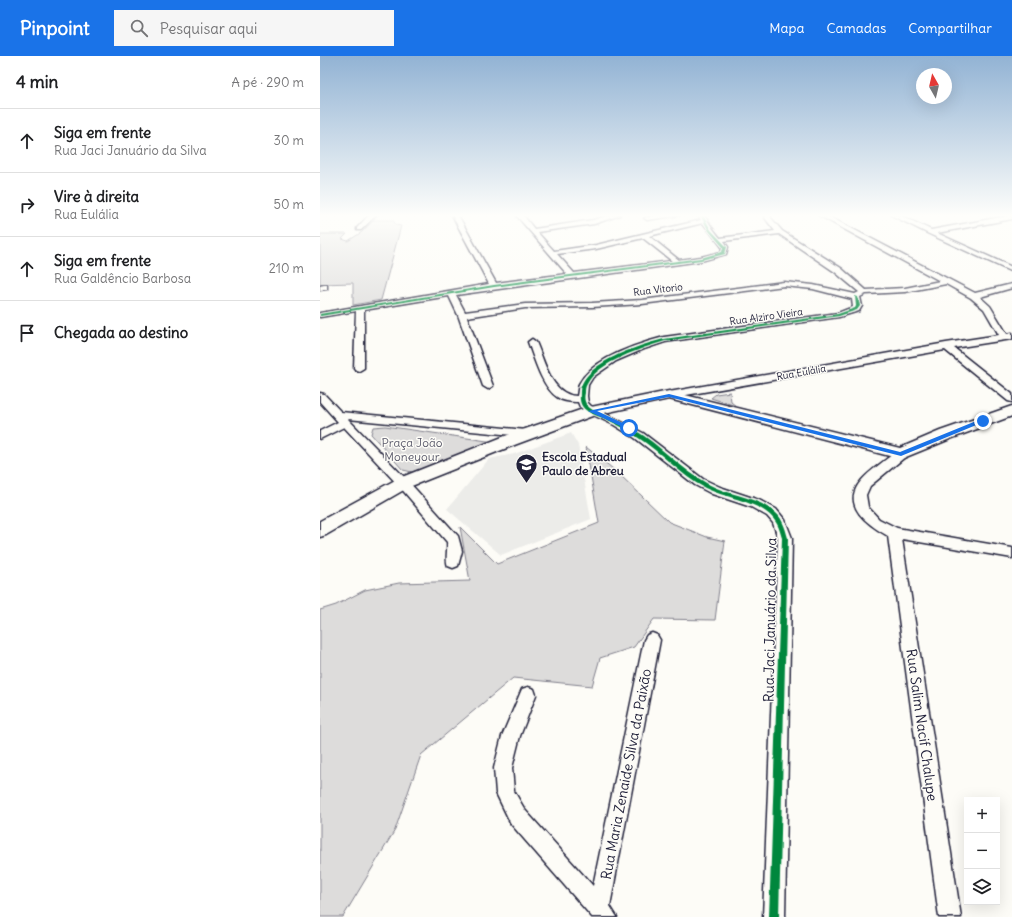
<!DOCTYPE html>
<html lang="pt">
<head>
<meta charset="utf-8">
<style>
	body { margin:0; font-family:Delius,sans-serif; background:#f6f6f6; color:#202124 }
	.controls { position:absolute; right:12px; bottom:12px; display:grid; overflow:hidden; border-radius:0px; box-shadow:0 4px 16px #0002 }
	.controls button { width:36px; height:36px; display:grid; place-items:center; padding:0; border:0; border-bottom:1px solid #e0e0e0; background:#fff; color:#202124; font:20px sans-serif }
	.compass { position:absolute; left:596px; top:12px; width:36px; height:36px; border-radius:50%; background:#fff; box-shadow:0 4px 16px #0002; rotate:352deg }
	.stop { position:absolute; width:12px; height:12px; margin:-9px; border:3px solid #1a73e8; border-radius:50%; background:#fff }
	.stop.end { background:#1a73e8; border-color:#fff; box-shadow:0 1px 4px #0008 }
	.list { margin:0; padding:0; list-style:none }
	h2 { display:flex; justify-content:space-between; align-items:center; height:52px; margin:0; padding:0 16px; font-size:17px }
	h2 small { font-size:13px; font-weight:400; color:#757577 }
	.list li { display:grid; grid-template-columns:26px 1fr auto; gap:12px; align-items:center; box-sizing:border-box; height:64px; padding:0 16px; border-top:1px solid #e0e0e0 }
	.list b { display:block; font-size:15px; white-space:nowrap }
	.list p { margin:0; font-size:13px; white-space:nowrap; color:#757577 }
	.list em { font-size:13px; font-style:normal; color:#757577 }
	.icon { flex:none; width:22px; height:22px; fill:none; stroke:currentColor; stroke-width:2; stroke-linecap:round; stroke-linejoin:round }
	.map { position:relative; flex:none; width:692px; height:861px; overflow:hidden }
	header { display:flex; align-items:center; gap:24px; box-sizing:border-box; height:56px; padding:0 20px; background:#1a73e8; color:#fff }
	header strong { font-size:19px }
	nav { display:flex; gap:22px; margin-inline-start:auto; font-size:14px }
	.search { width:280px; height:36px; background:#f6f6f6; display:flex; align-items:center; gap:10px; box-sizing:border-box; padding:0 14px; border-radius:0px; color:#757577; font-size:15px }
	main { display:flex }
	aside { flex:1; background:#fff }
	.map>svg:first-child { display:block }
	.built { fill:#ecece9 }
	.green { fill:#dddcdb; stroke:#807f8b }
	.lines { fill:none; stroke-linecap:round; stroke-linejoin:round }
	.street-casing { stroke:#22223b; stroke-width:3 }
	.secondary-casing { stroke:#22223b; stroke-width:3 }
	.street { fill:#fdfcf7; fill-rule:evenodd }
	.secondary { fill:#fdfcf7; fill-rule:evenodd }
	.cycleway-casing { stroke:#fdfcf7; stroke-width:2 }
	.cycleway { fill:#00873e; fill-rule:evenodd }
	.route { fill:#1a73e8 }
	.labels { text-anchor:middle; stroke-width:3; stroke-linejoin:round; paint-order:stroke }
	.far-street-label { font-size:10px; fill:#22223b; stroke:#fdfcf7 }
	.park-label { font-size:12px; fill:#5a5a6b; stroke:#fdfcf7 }
	.poi-label { font-size:12px; font-weight:bold; fill:#22223b; stroke:#fdfcf7; text-anchor:start }
	.near-street-label { font-size:14px; fill:#22223b; stroke:#fdfcf7 }
</style>
</head>
<body>
<header>
<strong>Pinpoint</strong>
<div class="search"><svg class="icon" aria-label="search" viewBox="0 0 24 24"><circle cx="10" cy="10" r="6"/><path d="M15 15l6 6"/></svg>Pesquisar aqui</div>
<nav><a>Mapa</a><a>Camadas</a><a>Compartilhar</a></nav>
</header>
<main>
<aside>
<h2>4 min<small>A pé · 290 m</small></h2>
<ul class="list">
<li><svg class="icon" aria-label="ahead" viewBox="0 0 24 24"><path d="M12 20V5M6 11l6-6 6 6"/></svg><div><b>Siga em frente</b><p>Rua Jaci Januário da Silva</p></div><em>30 m</em></li>
<li><svg class="icon" aria-label="right" viewBox="0 0 24 24"><path d="M7 20v-9h11M14 6l5 5-5 5"/></svg><div><b>Vire à direita</b><p>Rua Eulália</p></div><em>50 m</em></li>
<li><svg class="icon" aria-label="ahead" viewBox="0 0 24 24"><path d="M12 20V5M6 11l6-6 6 6"/></svg><div><b>Siga em frente</b><p>Rua Galdêncio Barbosa</p></div><em>210 m</em></li>
<li><svg class="icon" aria-label="arrive" viewBox="0 0 24 24"><path d="M6 21V4h12l-3 4 3 4H6"/></svg><div><b>Chegada ao destino</b></div></li>
</ul>
</aside>
<div class="map">
<svg width="692" height="861" viewBox="0 0 692 861">
	<rect width="100%" height="100%" fill="#fdfcf7"/>
	<filter id="ink" filterUnits="userSpaceOnUse"><feTurbulence type="fractalNoise" baseFrequency=".025" numOctaves="2"/><feDisplacementMap in="SourceGraphic" scale="8" xChannelSelector="R" yChannelSelector="G"/><feConvolveMatrix kernelMatrix="1 2 1 2 8 2 1 2 1" color-interpolation-filters="sRGB"/></filter>
	<g filter="url(#ink)">
		<path class="built" d="M251,377L258,389L271,463L181,499L127,453L169,403L194,398Z"/>
		<path class="green" d="M54,164H73L76,169L81,170L61,244L33,249V227L0,228V178H27L22,183L28,185L42,176Z
			M410,336L411,346L416,350L391,342L396,338Z
			M65,370L174,386L92,416L83,414L51,378L53,371Z
			M266,391L298,417L349,466L387,481L405,485L395,564L334,563L314,591L280,602L272,630L193,622L101,699L75,774L23,861H0V554L16,549L45,534L79,527L150,525L140,471L177,508L279,467Z"/>
		<g class="lines">
			<defs>
				<path id="street" d="M49,159H56L41,174H37V172Z
					M132,159H138L176,227L247,218L196,159H203L214,173L273,164L290,159H300L274,168L217,176L234,195L276,189L381,164L378,159H384L393,173L400,182L455,175L445,162V159H451V162L462,175L521,212L546,234L585,232L620,225L498,159H506L655,237L692,228V232L660,241L670,250L687,278L692,277V283L634,292L692,338V346L688,345L625,294L349,342L344,339L349,336L626,287L679,279L664,253L651,242L626,228L585,236L546,238L540,241L542,250L539,255L519,261L345,286L324,293L296,305L273,321L268,329L267,340L268,347L271,350L323,377L383,423L400,431L439,444L456,453L465,464L472,482L465,861H443L458,482L453,467L447,460L431,451L392,438L375,429L315,382L294,369L267,356L260,351L258,346C251,346 242,345 237,341C222,331 214,302 208,286L212,283L216,286C225,306 231,339 257,340C258,336 258,331 259,328C273,302 317,288 344,281L518,257L533,251L532,243L493,233L464,230L322,248L272,251L205,252L147,261L173,330L168,333L163,330L138,259L129,240L44,254V312L39,315L36,314L34,312L36,255L0,261V257L169,228ZM383,167L402,191L401,196L381,201L359,204L329,180ZM459,178L515,216L539,236L535,238L493,229L464,226L322,244L272,247L205,248L145,256L136,239L381,205L406,198L408,191L404,185ZM323,182L352,205L254,217L237,198L276,193Z
					M336,159H361L327,164L324,162Z
					M571,159H580L611,174L692,159V163L617,177L692,211V216L607,177Z
					M4,229H7V233L0,234V230Z
					M0,337L4,338L21,356L216,375L217,377L216,379L212,381L28,363L87,424L138,480L142,495L138,510L133,512L128,510C125,504 128,494 127,486L79,430L24,371L0,383V375L18,366L0,346Z
					M581,394L585,395L587,398L585,401L550,430L546,439L548,451L559,463L577,472L692,492V502L582,483L641,861H619L568,480C549,469 520,450 541,425C549,415 566,404 577,395Z
					M332,577L337,579L340,584L290,850L297,861H272L191,768L176,737L174,712L182,680L202,633L208,631L214,633L216,639L200,680L192,712L194,735L205,754L273,830L324,584L327,579Z"/>
				<path id="secondary" d="M349,335L580,392L620,375L692,350V360L630,383L581,403L349,343L275,359L197,388L89,431L6,479L0,481V465L77,423L185,380L266,352Z"/>
			</defs>
			<use href="#street" class="street-casing"/>
			<use href="#secondary" class="secondary-casing"/>
			<use href="#street" class="street"/>
			<use href="#secondary" class="secondary"/>
			<defs>
				<path id="cycleway" d="M380,159H383L391,174L407,191L405,198L381,204L174,231L0,260V258L174,229L381,202L402,196L403,191L389,175Z
					M535,240L538,241L540,250L537,254L519,260L345,285C322,292 278,306 267,328C265,331 265,334 265,337C264,341 264,345 267,349C272,356 285,359 293,363C301,366 308,370 315,374C341,390 361,413 388,428C408,439 433,440 452,454C462,460 465,471 468,482L459,861H449L462,482C460,476 459,470 455,465C443,446 405,442 385,432C360,419 341,396 317,381C308,374 298,369 288,364C280,360 267,358 262,350C259,345 260,340 260,335C264,306 320,289 344,283L518,258L535,252L536,250Z"/>
			</defs>
			<use href="#cycleway" class="cycleway-casing"/>
			<use href="#cycleway" class="cycleway"/>
		</g>
	</g>
	<linearGradient id="sky" x2="0" y2="1"><stop stop-color="#92b3d4"/><stop offset="0.57" stop-color="#fefefb"/><stop offset="1" stop-color="#fefefb" stop-opacity="0"/></linearGradient>
	<rect width="692" height="280" fill="url(#sky)"/>
	<path class="route" d="M349,338L580,396L661,363L666,365L581,400L349,341L277,355L311,371L312,372L309,374L268,355Z"/>
	<defs>
		<symbol id="school-pin" viewBox="-11 -11 22 30"><path d="M0 17L-7.5 6A9.5 9.5 0 1 1 7.5 6Z" fill="#22223b" stroke="#fdfcf7"/><path d="M0-5L7-2L0 1L-7-2ZM-4 1L0 2.5L4 1V4Q0 6-4 4Z" fill="#fff"/></symbol>
	</defs>
	<g fill-rule="evenodd">
		<use href="#school-pin" x="194" y="396" width="25" height="34"/>
	</g>
	<g class="labels">
		<g class="far-street-label">
			<text transform="translate(338 233) rotate(-7)" y="4">Rua Vitorio</text>
			<text transform="translate(446 260) rotate(-8)" y="4">Rua Alziro Vieira</text>
			<text transform="translate(481 316) rotate(-10)" y="4">Rua Eulália</text>
		</g>
		<g class="park-label">
			<text x="92" y="391">Praça João<tspan x="92" dy="14">Moneyour</tspan></text>
		</g>
		<g class="poi-label">
			<text x="222" y="405">Escola Estadual<tspan x="222" dy="14">Paulo de Abreu</tspan></text>
		</g>
		<g class="near-street-label">
			<text transform="translate(450 564) rotate(-89)" y="5">Rua Jaci Januário da Silva</text>
			<text transform="translate(602 669) rotate(82)" y="5">Rua Salim Nacif Chalupe</text>
			<text transform="translate(306 718) rotate(-79)" y="5">Rua Maria Zenaide Silva da Paixão</text>
		</g>
	</g>
</svg>
<div class="controls">
<button>+</button>
<button>−</button>
<button><svg class="icon" aria-label="layers" viewBox="0 0 24 24"><path d="M12 4l9 5-9 5-9-5zM3 14l9 5 9-5"/></svg></button>
</div>
<svg class="compass" viewBox="-18 -18 36 36"><path d="M0-13l5 13h-10z" fill="#e53935"/><path d="M0 13l5-13h-10z" fill="#757577"/></svg>
<div class="stop" style="left:309px;top:372px"></div>
<div class="stop end" style="left:663px;top:365px"></div>
</div>
</main>
</body>
</html>
